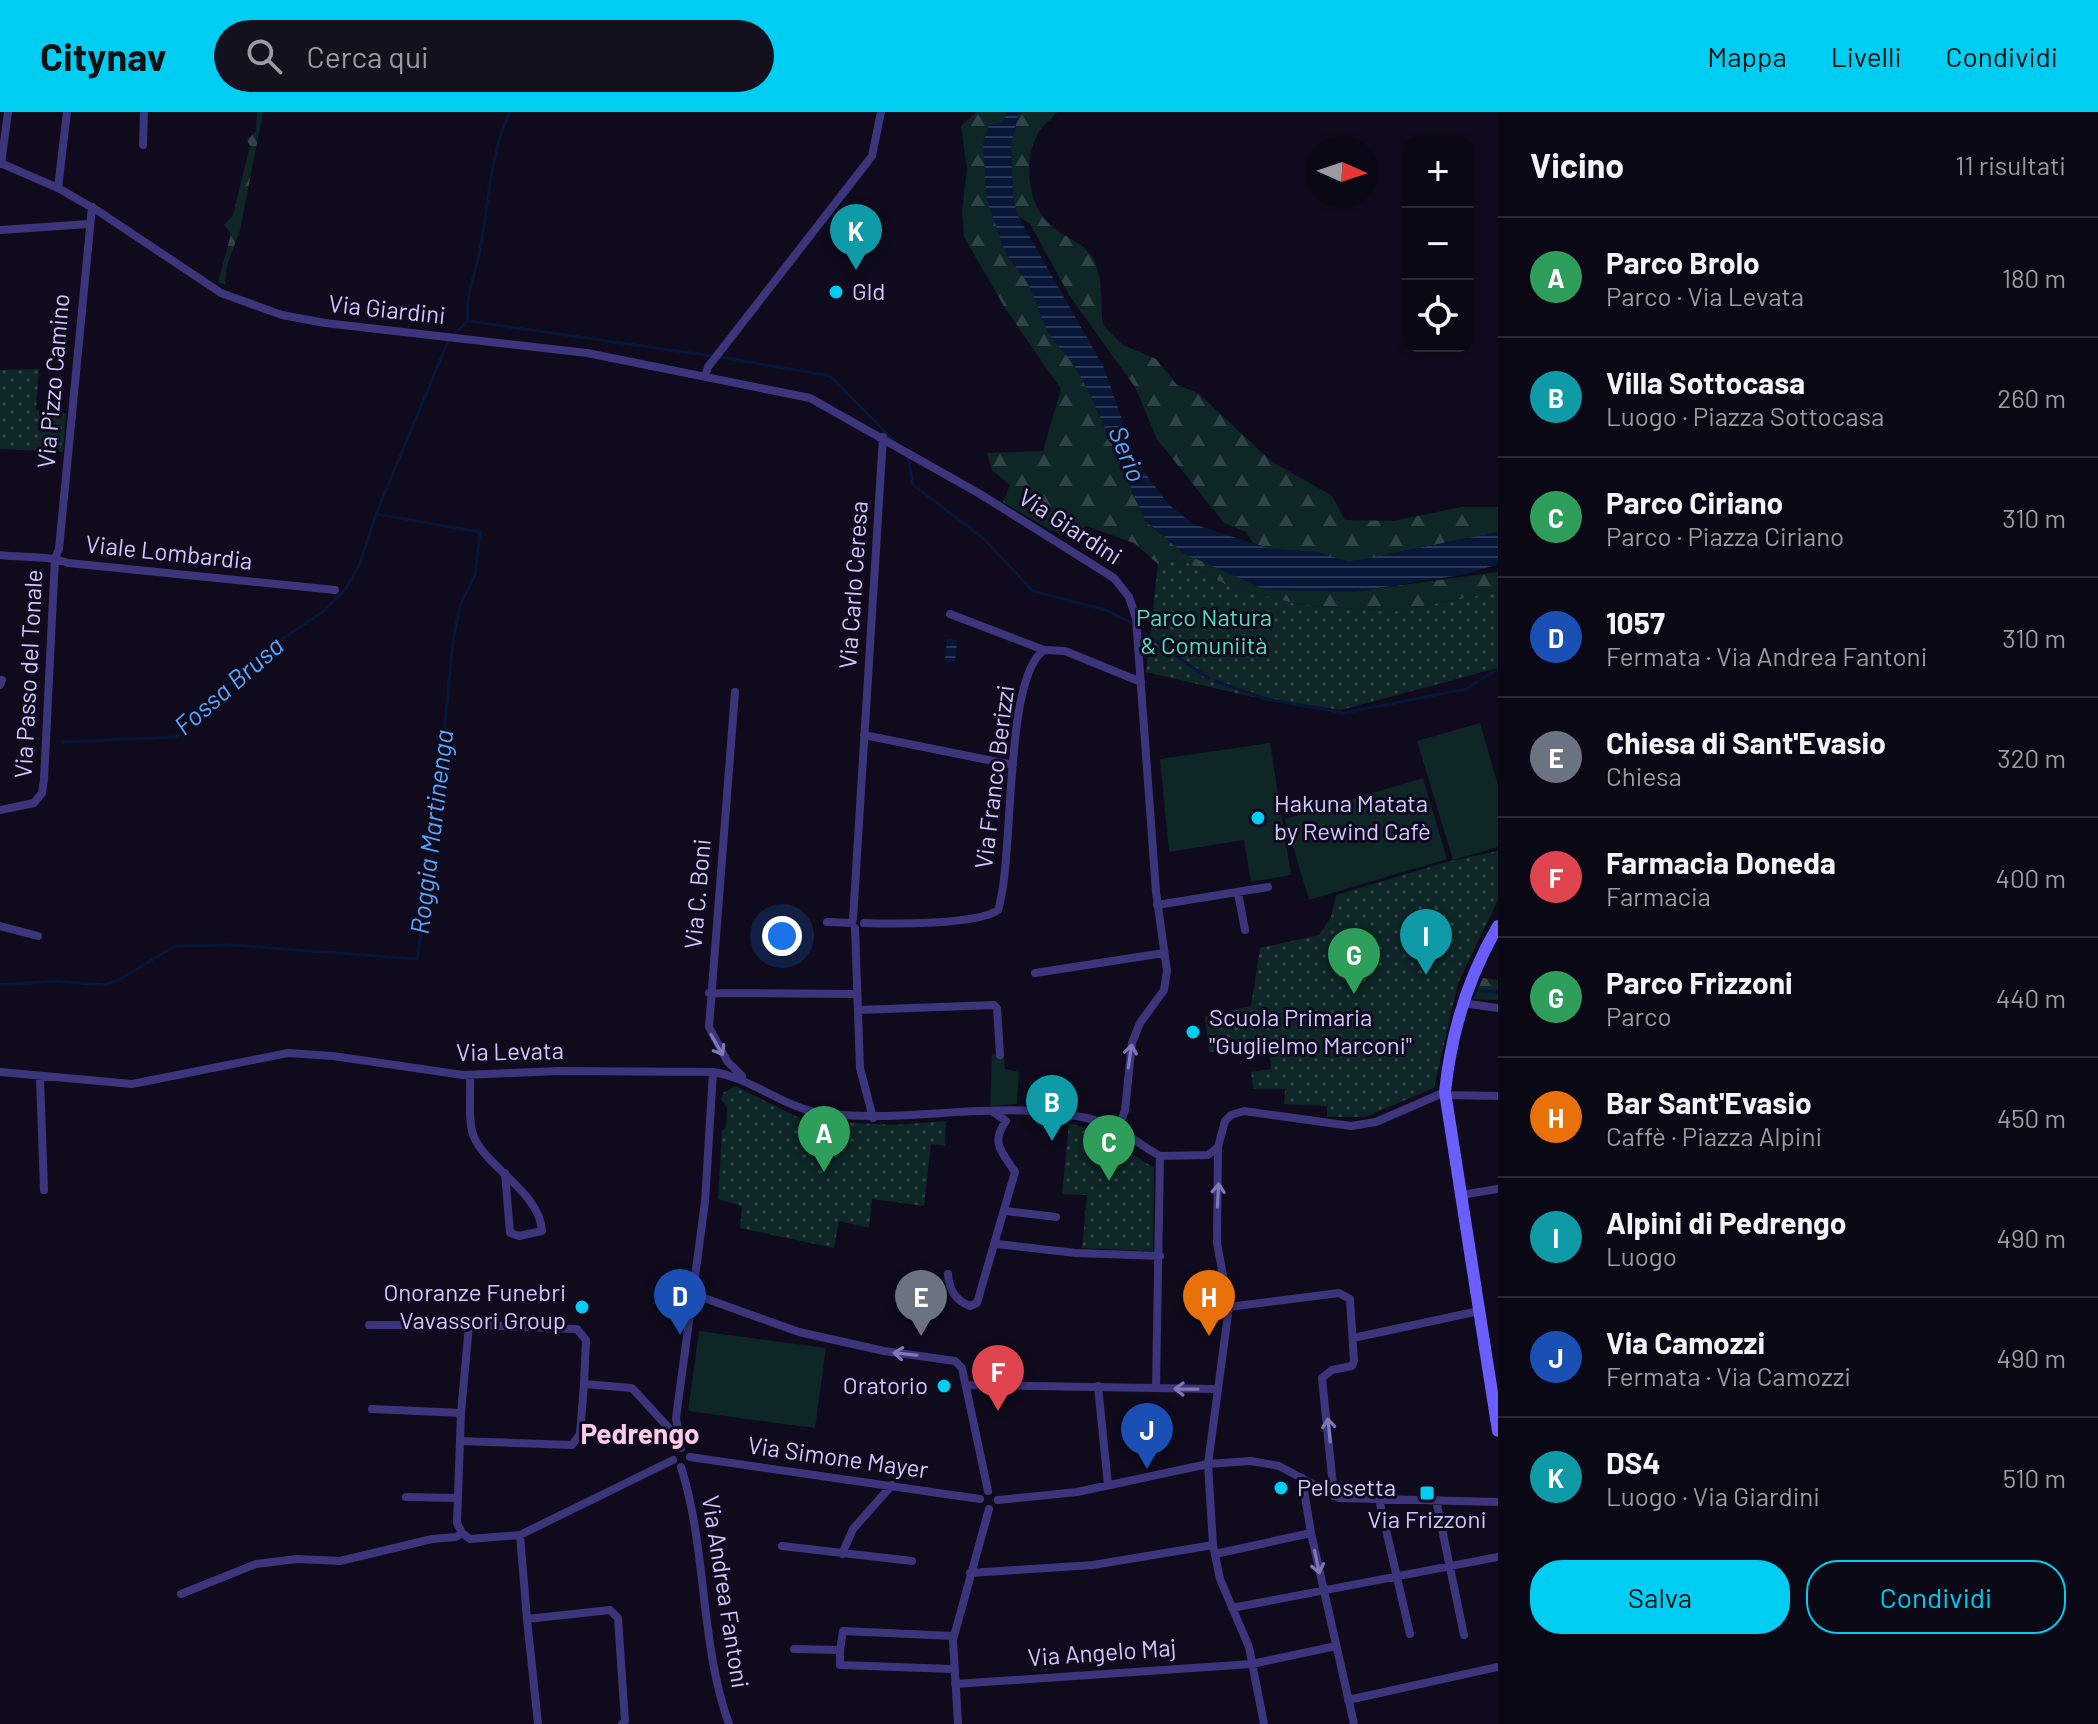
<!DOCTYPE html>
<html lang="it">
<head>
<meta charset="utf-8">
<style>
	body { margin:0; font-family:Barlow,sans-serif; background:#14111f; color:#f1f3f6 }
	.controls { position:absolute; right:24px; top:24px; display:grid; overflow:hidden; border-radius:16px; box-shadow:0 2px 6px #0004 }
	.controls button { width:72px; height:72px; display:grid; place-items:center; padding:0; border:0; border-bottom:2px solid #2b2935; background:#0b0816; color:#f1f3f6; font:40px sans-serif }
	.compass { position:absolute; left:1306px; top:24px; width:72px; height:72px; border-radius:50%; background:#0b0816; box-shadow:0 2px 6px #0004; rotate:93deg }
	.you { position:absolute; left:782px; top:824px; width:28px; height:28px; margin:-20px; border:6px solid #fff; border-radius:50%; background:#1a73e8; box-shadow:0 0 0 12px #1a73e833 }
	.badge { display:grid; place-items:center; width:52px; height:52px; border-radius:50%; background:#00cdf2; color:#fff; font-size:26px; font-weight:700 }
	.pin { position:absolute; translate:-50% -66px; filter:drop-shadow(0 2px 4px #0008) }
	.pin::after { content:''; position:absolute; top:42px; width:28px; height:24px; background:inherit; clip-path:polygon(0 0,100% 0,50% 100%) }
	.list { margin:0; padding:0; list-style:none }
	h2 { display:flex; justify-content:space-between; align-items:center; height:104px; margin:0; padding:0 32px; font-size:34px }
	h2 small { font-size:26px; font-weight:400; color:#9a9aa1 }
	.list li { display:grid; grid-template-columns:52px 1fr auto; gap:24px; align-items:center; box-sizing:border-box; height:120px; padding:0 32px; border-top:2px solid #2b2935 }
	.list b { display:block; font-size:30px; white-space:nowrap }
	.list p { margin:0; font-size:26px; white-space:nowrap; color:#9a9aa1 }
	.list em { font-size:26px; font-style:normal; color:#9a9aa1 }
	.actions { display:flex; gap:16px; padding:24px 32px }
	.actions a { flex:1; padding:18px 0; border:2px solid #00cdf2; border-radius:32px; text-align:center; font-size:28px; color:#00cdf2 }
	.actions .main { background:#00cdf2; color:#111 }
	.icon { flex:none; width:44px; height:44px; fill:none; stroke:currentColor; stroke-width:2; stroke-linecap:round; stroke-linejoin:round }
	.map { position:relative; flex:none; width:1498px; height:1612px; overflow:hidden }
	header { display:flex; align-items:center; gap:48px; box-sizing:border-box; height:112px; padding:0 40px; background:#00cdf2; color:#111 }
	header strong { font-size:38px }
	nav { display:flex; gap:44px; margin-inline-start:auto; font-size:28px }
	.search { width:560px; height:72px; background:#14111f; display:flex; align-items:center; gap:20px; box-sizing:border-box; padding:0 28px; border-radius:44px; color:#9a9aa1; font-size:30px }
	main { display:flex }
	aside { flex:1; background:#0b0816 }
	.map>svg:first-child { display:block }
	.grass { fill:#0e2626 }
	.forest { fill:url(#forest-firs) }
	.park { fill:url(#park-dots) }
	.water { fill:url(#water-rules) }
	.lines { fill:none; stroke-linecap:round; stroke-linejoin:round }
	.stream { stroke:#081739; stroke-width:3 }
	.street { stroke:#3c357c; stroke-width:8 }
	.secondary { stroke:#6a5eff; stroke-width:12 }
	.oneway { stroke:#7f77b7 }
	.poi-dot { fill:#00cdf2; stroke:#0f0b1d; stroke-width:3 }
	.labels { text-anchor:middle; stroke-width:6; stroke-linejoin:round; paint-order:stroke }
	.poi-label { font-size:24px; fill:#d0c7ff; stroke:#0f0b1d; text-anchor:start }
	.street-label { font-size:24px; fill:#d0c7ff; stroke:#0f0b1d }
	.park-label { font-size:24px; fill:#52dfc3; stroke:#0f0b1d }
	.water-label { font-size:26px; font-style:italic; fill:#55a7ff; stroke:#0f0b1d }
	.quarter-label { font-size:28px; font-weight:bold; fill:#ffc9e8; stroke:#0f0b1d }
</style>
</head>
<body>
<header>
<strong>Citynav</strong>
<div class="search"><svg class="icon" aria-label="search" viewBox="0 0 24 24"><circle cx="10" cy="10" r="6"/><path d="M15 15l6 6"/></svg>Cerca qui</div>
<nav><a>Mappa</a><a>Livelli</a><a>Condividi</a></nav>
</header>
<main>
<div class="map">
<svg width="1498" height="1612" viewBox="0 0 1498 1612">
	<defs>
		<pattern id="forest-firs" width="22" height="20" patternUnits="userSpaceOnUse" patternTransform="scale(2)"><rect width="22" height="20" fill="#0e2626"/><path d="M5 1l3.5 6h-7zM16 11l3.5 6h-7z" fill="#304447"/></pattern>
		<pattern id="park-dots" width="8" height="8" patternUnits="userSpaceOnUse" patternTransform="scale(2)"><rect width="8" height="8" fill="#0e2626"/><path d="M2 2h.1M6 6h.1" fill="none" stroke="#304447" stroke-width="1.8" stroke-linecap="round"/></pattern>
		<pattern id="water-rules" width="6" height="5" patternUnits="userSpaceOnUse" patternTransform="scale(2)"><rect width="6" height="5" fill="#081739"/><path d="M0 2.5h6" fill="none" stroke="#2b3757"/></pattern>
	</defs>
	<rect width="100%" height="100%" fill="#0f0b1d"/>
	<path class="grass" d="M1480,611L1498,673V735L1453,748L1417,629Z
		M1270,631L1291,763L1251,770L1244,728L1169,740L1160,647Z
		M1423,666L1447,747L1309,788L1285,707Z
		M992,942L1004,943L1005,957L1019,960L1017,992L990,994Z
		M699,1219L826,1236L815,1316L688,1299Z"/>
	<path class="forest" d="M257,0H263L240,118L227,153L225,172L218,171L231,122L224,113L233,103L250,34L247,28L256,19Z
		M977,0H1007L1003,10L1005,140L1029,173L1048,221L1074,253L1091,284L1145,409L1183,441L1352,480L1498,460V480L1391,500L1296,492L1228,474L1188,451L1174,448L1158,452L1134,431L1086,414L1069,425L1049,417L1003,390L1010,373L992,358L987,341L1043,339L1061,277L1005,196L964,125L962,100L967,57L961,14Z
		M1019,0H1057C1052,7 1045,11 1040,18C1023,44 1026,90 1049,112C1062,125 1083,129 1093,146C1104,168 1100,190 1103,213L1123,233L1156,247L1177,273L1198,281L1271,349L1332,384L1345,408L1393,409L1462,395H1498V420L1349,450L1317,440L1271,437L1253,431L1246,420L1224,411L1157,327L1135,275L1071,186L1030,112L1018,104L1013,87L1011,32Z
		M1483,866L1498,868V888L1473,887Z"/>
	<path class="park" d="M39,257L36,298L66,301L63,340L0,337V258Z
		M1174,448L1188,451L1228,474L1296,492L1391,500L1498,480V556L1341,598L1253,585L1146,560L1158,452Z
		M1498,739V788L1458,871L1434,976L1365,1005H1327V994L1284,992L1285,977H1253L1251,960L1271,957L1269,933L1209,940L1205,905L1251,894L1260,836L1319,823L1331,805L1336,783L1450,749Z
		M735,974L803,1008L894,1013L946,1009L945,1034L931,1032L924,1094L872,1087L869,1116L839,1109L834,1136L740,1116L742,1094L718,1087L722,1019L726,1015L727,995L721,987L723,981Z
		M1069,1011L1098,1020L1154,1056L1153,1139L1082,1136L1087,1083L1062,1082Z"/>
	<path class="water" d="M1007,0H1019L1011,32L1013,86L1018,104L1104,256L1137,350L1168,392L1193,412L1271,437L1317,440L1349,450L1498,420V452L1467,462L1352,480L1266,478L1183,441L1145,408L1091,284L1074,253L1048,221L1029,173L1005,140L987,88L983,32L989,13L1003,10Z
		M947,527L957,528L955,551L945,550Z"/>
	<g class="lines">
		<path class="stream" d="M468,209C465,186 473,169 478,147C489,98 488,46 510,0
			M720,245L830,264L895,330
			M908,344L913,373L983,426L1033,479L1106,498L1129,510
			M1144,521L1208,566
			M1482,567L1498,557
			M1215,569L1266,587L1344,601L1466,577L1477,570
			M63,630L176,625L257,544L324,499L344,479L359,454L376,402L449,227L468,209L712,244
			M0,873L56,869L104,873L122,866L175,834L232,833L417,847L430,763L453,530L460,493L475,463L480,420L376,402
			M1479,879L1498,880"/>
		<path class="street" d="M143,33L144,0
			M0,51L58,76L98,99L221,181L282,203L325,211L587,241L810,286L980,382L1114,466L1129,485L1136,506L1156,780L1167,859L1164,878L1140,911L1132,931L1125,998L1118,1018
			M1,52L8,0
			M58,76L67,0
			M0,118L89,112
			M705,264L708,255L872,44L881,0
			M0,443C22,446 48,443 68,451L335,478
			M950,502L1044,538L1065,539L1141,570
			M0,573L2,568
			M735,580L709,915L727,949L742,964
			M864,623L1013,653
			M0,698L34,691L42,681L44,668L55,446L59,437L92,95
			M1238,781L1245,818
			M1157,793L1268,775
			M853,807L883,325
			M827,810L852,811
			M864,811C892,812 977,813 998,798C1015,746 1003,567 1044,538
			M0,814L38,824
			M855,816L860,956L873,1006
			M1035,861L1164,841
			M709,881L857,882
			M1462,891L1498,896
			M858,898L994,893L997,896L1000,943
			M0,960L132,972L288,941L333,944L463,963L559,959L713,960C752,966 782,995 821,1001C914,1013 1011,983 1102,1010C1122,1016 1141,1034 1160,1044
			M470,963C471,980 468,1003 472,1019C480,1053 540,1078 542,1119L519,1124L510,1121L505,1061
			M40,965L44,1078
			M1445,983L1498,984
			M1160,1044L1208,1043L1218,1035
			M1461,1083L1498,1077
			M1006,1099L1056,1105
			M997,1132L1076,1141L1160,1144
			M948,1162C949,1177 956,1189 970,1194L977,1191L1015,1060C1002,1040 990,1031 1006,1009L992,999
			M693,1182L799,1220L884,1239L955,1249L962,1256L988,1379
			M1229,1195L1339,1181L1350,1187L1354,1249L1352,1254L1332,1258L1322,1266L1334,1384
			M369,1213H469L461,1301L457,1411L462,1421
			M469,1213L577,1217L586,1228L584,1272
			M1353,1226L1479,1199
			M966,1273L1216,1277
			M1098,1274L1108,1373
			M1156,1276L1160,1044
			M372,1297L461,1301
			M460,1329L572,1333L580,1322L584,1272L632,1276L677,1325
			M681,1336L676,1306L705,1090L713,960
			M690,1345L980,1387
			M681,1355C707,1436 700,1533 729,1612
			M1302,1366L1311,1421L1354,1612
			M406,1385L458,1386
			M1379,1387L1410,1522
			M998,1388L1077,1380L1208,1352L1251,1349L1279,1354L1339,1386L1498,1390
			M1436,1388L1464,1523
			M462,1421L470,1427L520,1423L673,1348
			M520,1423L527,1507
			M782,1434L912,1449
			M842,1442L853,1417L892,1373
			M1215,1442L1311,1421
			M970,1461L1093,1453L1213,1433
			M181,1482L256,1452L297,1447L340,1449L432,1427L456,1425L462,1421
			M1232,1496L1498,1445
			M794,1537L840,1538L843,1519L954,1524
			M840,1538V1553L952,1557
			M955,1572L1252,1552L1336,1534
			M1348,1588L1498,1555
			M538,1612L527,1507L610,1498L618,1506L625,1609L622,1612
			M958,1612L953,1528L989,1397
			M1264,1612L1249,1535L1220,1467L1213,1433L1208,1352L1229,1195L1217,1131L1218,1035L1225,1009L1231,1003L1244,999L1351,1014L1376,1010L1445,980"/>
		<path class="secondary" d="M1498,814C1468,865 1451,921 1445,980L1498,1319"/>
	</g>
	<defs><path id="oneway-shaft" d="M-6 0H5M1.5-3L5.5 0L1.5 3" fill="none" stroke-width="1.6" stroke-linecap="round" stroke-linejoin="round" transform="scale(2)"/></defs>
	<g class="oneway">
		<use href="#oneway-shaft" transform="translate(717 933) rotate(60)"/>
		<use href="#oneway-shaft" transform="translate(1130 944) rotate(-82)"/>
		<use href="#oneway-shaft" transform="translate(1218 1083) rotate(-87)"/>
		<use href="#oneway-shaft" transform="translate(905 1242) rotate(-174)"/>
		<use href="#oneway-shaft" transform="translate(1186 1277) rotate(-179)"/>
		<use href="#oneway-shaft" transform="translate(1329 1318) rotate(-96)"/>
		<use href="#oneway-shaft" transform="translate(1317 1450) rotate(78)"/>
	</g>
	<g class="poi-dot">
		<circle cx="836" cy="180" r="8"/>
		<circle cx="1258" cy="706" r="8"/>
		<circle cx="1193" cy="920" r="8"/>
		<circle cx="582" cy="1195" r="8"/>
		<circle cx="944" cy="1274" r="8"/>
		<circle cx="1281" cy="1376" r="8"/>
		<rect x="1419" y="1373" width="16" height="16" rx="4"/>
	</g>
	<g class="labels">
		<g class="poi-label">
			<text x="852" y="188">Gld</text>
			<text x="1274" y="700">Hakuna Matata<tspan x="1274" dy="28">by Rewind Cafè</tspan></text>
			<text x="1209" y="914">Scuola Primaria<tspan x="1209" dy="28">"Guglielmo Marconi"</tspan></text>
			<text x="566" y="1189" text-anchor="end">Onoranze Funebri<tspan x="566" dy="28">Vavassori Group</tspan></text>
			<text x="928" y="1282" text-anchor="end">Oratorio</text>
			<text x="1297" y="1384">Pelosetta</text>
			<text x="1427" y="1416" text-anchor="middle">Via Frizzoni</text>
		</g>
		<g class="street-label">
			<text transform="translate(387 198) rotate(6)" y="8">Via Giardini</text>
			<text transform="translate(54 269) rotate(-85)" y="8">Via Pizzo Camino</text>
			<text transform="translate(1070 415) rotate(33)" y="8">Via Giardini</text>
			<text transform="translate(169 441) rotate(6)" y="8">Viale Lombardia</text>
			<text transform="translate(854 473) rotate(-86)" y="8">Via Carlo Ceresa</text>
			<text transform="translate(29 562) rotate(-87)" y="8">Via Passo del Tonale</text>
			<text transform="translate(995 665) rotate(-83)" y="8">Via Franco Berizzi</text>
			<text transform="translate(698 782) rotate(-85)" y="8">Via C. Boni</text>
			<text transform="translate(510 940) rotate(-1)" y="8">Via Levata</text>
			<text transform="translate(838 1346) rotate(8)" y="8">Via Simone Mayer</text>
			<text transform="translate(725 1480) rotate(81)" y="8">Via Andrea Fantoni</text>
			<text transform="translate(1102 1541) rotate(-4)" y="8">Via Angelo Maj</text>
		</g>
		<g class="park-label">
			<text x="1204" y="514">Parco Natura<tspan x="1204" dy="28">&amp; Comuniità</tspan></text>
		</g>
		<g class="water-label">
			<text transform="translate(1127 342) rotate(68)" y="9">Serio</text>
			<text transform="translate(229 574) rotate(-41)" y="9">Fossa Brusa</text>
			<text transform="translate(432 720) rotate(-83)" y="9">Roggia Martinenga</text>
		</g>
		<g class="quarter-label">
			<text x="640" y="1332">Pedrengo</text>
		</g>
	</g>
</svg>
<div class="controls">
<button>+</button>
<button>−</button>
<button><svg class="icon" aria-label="locate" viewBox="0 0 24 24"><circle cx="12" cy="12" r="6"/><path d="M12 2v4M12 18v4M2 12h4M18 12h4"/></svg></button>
</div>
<svg class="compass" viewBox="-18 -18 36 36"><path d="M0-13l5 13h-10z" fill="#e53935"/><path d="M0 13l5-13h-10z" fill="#9a9aa1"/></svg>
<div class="you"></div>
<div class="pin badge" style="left:824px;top:1060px;background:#2e9e5b">A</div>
<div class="pin badge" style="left:1052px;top:1029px;background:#0f9aa8">B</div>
<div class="pin badge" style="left:1109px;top:1069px;background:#2e9e5b">C</div>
<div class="pin badge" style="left:680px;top:1223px;background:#1a4fb4">D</div>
<div class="pin badge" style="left:921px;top:1224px;background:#6b7280">E</div>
<div class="pin badge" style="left:998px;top:1299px;background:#e0444e">F</div>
<div class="pin badge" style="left:1354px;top:882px;background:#2e9e5b">G</div>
<div class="pin badge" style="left:1209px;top:1224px;background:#e8710a">H</div>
<div class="pin badge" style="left:1426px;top:863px;background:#0f9aa8">I</div>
<div class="pin badge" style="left:1147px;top:1357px;background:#1a4fb4">J</div>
<div class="pin badge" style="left:856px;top:158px;background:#0f9aa8">K</div>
</div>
<aside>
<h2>Vicino<small>11 risultati</small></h2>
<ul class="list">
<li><span class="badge" style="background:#2e9e5b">A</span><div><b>Parco Brolo</b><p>Parco · Via Levata</p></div><em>180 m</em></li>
<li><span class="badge" style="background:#0f9aa8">B</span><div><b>Villa Sottocasa</b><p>Luogo · Piazza Sottocasa</p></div><em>260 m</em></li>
<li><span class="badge" style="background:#2e9e5b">C</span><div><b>Parco Ciriano</b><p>Parco · Piazza Ciriano</p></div><em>310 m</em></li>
<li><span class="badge" style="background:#1a4fb4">D</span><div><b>1057</b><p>Fermata · Via Andrea Fantoni</p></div><em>310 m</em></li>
<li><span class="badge" style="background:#6b7280">E</span><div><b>Chiesa di Sant'Evasio</b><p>Chiesa</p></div><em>320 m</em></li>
<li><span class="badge" style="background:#e0444e">F</span><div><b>Farmacia Doneda</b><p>Farmacia</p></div><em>400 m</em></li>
<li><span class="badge" style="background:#2e9e5b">G</span><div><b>Parco Frizzoni</b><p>Parco</p></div><em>440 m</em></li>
<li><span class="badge" style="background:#e8710a">H</span><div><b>Bar Sant'Evasio</b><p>Caffè · Piazza Alpini</p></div><em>450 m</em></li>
<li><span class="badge" style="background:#0f9aa8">I</span><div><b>Alpini di Pedrengo</b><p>Luogo</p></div><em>490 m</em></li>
<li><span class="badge" style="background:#1a4fb4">J</span><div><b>Via Camozzi</b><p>Fermata · Via Camozzi</p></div><em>490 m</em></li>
<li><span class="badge" style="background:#0f9aa8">K</span><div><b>DS4</b><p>Luogo · Via Giardini</p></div><em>510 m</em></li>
</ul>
<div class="actions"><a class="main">Salva</a><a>Condividi</a></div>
</aside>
</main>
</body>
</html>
